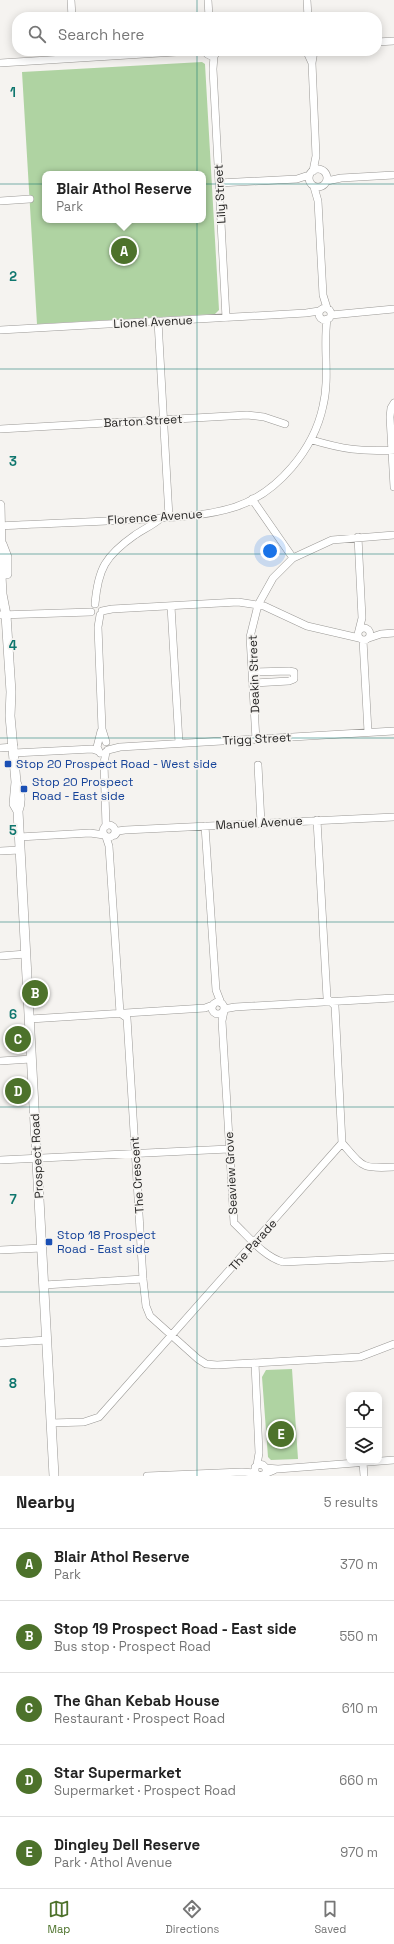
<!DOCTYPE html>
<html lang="en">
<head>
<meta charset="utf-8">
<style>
	body { margin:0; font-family:"Space Grotesk",sans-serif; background:#f6f6f6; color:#222 }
	.controls { position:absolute; right:12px; bottom:12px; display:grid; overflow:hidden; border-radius:8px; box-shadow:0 2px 10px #0003 }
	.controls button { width:36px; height:36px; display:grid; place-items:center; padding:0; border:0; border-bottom:1px solid #e0e0e0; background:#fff; color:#222; font:20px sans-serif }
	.you { position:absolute; left:270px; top:551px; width:14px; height:14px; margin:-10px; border:3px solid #fff; border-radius:50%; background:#1a73e8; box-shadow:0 0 0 6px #1a73e833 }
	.badge { display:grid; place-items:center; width:26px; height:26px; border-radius:50%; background:#4d722b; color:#fff; font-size:13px; font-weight:700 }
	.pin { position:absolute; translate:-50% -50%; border:2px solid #fff; box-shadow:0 1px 4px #0006 }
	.popup { position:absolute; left:42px; top:171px; width:164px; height:52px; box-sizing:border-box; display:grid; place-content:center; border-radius:8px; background:#fff; filter:drop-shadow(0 1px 3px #0005); font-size:13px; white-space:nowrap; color:#767676 }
	.popup b { font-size:15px; color:#222 }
	.popup::after { content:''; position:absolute; left:50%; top:100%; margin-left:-8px; border:8px solid transparent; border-top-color:#fff }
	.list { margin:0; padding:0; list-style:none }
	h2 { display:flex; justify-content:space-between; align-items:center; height:52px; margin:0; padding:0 16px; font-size:17px }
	h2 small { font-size:13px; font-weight:400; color:#767676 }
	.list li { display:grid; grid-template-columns:26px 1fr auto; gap:12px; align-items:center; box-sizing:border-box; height:72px; padding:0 16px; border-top:1px solid #e0e0e0 }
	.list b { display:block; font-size:15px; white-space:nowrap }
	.list p { margin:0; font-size:13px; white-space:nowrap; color:#767676 }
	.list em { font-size:13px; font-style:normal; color:#767676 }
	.icon { flex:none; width:22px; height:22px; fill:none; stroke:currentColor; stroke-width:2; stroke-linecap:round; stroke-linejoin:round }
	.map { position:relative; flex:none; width:394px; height:1476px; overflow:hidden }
	.search { position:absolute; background:#fff; box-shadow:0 2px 10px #0003; left:12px; right:12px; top:12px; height:44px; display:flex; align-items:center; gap:10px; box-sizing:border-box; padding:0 14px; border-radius:16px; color:#767676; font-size:15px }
	.sheet { height:412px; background:#fff }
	nav { display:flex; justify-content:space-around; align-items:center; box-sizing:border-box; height:56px; border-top:1px solid #e0e0e0; background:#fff; font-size:11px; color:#767676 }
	nav a { display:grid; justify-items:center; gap:2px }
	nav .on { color:#4d722b }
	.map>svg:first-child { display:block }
	.green { fill:#afd3a2; fill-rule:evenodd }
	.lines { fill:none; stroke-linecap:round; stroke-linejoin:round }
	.minor-casing { stroke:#9a9895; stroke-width:8 }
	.major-casing { stroke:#9a9895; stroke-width:10 }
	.minor { stroke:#fff; stroke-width:7 }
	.major { stroke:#fff; stroke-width:9 }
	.grid { fill:none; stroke:#0f766e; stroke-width:1; stroke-opacity:0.55 }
	.transit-dot { fill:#1a4fb4; stroke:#f5f3f0; stroke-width:1.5 }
	.labels { text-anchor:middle; stroke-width:3.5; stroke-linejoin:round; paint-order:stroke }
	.street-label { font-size:12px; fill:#262524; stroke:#f5f3f0 }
	.transit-label { font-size:12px; fill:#164399; stroke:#f5f3f0; text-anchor:start }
	.grid-label { font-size:13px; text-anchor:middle; font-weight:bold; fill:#0f766e; stroke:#f5f3f0; stroke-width:3.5; stroke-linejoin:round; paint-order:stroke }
</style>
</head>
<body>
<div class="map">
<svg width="394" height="1476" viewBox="0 0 394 1476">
	<rect width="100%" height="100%" fill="#f5f3f0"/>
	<path class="green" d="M202,62L205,64L219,310L215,314L37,324L22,72ZM45,174H203V220H45Z
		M292,1369L298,1459L271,1460L268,1457L262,1377L266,1370Z"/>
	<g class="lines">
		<defs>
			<path id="minor" d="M71,0L72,17
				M208,0L209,17
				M307,0L308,17
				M377,42L394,41
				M206,51L207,54L211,56L215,55L217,51
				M307,52L312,63
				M214,56L213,69L226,318
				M0,63L192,51
				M309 178a9 9 0 1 1 18 0a9 9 0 1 1-18 0Z
				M313,171L316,156L312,63L314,51
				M327,181L341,178L394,175
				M219,183L297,179L309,175
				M314,187L318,201L323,295L327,308
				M0,201L30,199
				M319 314a6 6 0 1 1 12 0a6 6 0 1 1-12 0Z
				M331,315L394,309
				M158,321L169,517
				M0,330L306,313L319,311
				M394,403L391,408L390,417L394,487
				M0,429L247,415L264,417L285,424
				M312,440C342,449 362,452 394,450
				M252,499L293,558
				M1,526C49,523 98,522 146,519C176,517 207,516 235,507C278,493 314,449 323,406C330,377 323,348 327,319
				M358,537L362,618L359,630
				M95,604C98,569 105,556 135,535C144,529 153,525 161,518
				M171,606L179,743
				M102,611L112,609L238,602L264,606L307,626L359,638
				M0,615L91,612
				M100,615L98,627L102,729L106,742
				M358 634a6 6 0 1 1 12 0a6 6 0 1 1-12 0Z
				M369,638L381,634L394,633
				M363,640L368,732
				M253,672L289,671L294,672V679L289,681L254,683
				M256,740L250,637L258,605L273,578L293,558L332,540L394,535
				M0,748L14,747
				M108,750L120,747L394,731
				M106,752L104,763L106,826
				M14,753L92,749L98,751
				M100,753L97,747L101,731
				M258,765L261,823
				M103 831a6 6 0 1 1 12 0a6 6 0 1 1-12 0Z
				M205,826L216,990L221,1003
				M115,835L118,831L125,830L394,817
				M19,837L90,833L104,835
				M106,837L109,846L120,1013L127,1018L143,1279L146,1306L150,1316L198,1359L206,1364L217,1365L360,1357L394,1344
				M0,851L20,850
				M0,956L26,954
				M212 1008a6 6 0 1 1 12 0a6 6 0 1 1-12 0Z
				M224,1009L235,1007L394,998
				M224,1011L222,1021L234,1223C248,1236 264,1257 283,1262L394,1257
				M30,1019L205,1008L213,1005
				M0,1061L31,1059
				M342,1143C363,1167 361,1169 394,1167
				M0,1160L229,1149
				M0,1250L42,1248
				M44,1285L143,1279
				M0,1343L47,1340
				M255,1363L259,1453L257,1465
				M51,1423L84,1422L99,1417L342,1143L335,1006L327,998L317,820
				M363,1462L364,1476
				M266,1468L278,1469L394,1460
				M266,1472V1468L263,1465L259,1464L255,1467V1473L260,1476L274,1470
				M147,1476L242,1472L255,1473"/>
			<path id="major" d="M0,505L1,550
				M2,544L7,557V574
				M0,557L2,594L6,615L11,692L10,716L16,782L14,804L18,811L54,1476
				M16,782C20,793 22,800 18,811"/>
		</defs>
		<use href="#minor" class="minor-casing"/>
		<use href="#major" class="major-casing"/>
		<use href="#minor" class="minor"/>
		<use href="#major" class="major"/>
	</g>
	<path class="grid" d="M197,0V17M197,51V1476M0,184H394M0,369H394M0,554H394M0,738H394M0,922H394M0,1107H394M0,1292H394"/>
	<g class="transit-dot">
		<rect x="4" y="760" width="8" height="8" rx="2"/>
		<rect x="20" y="785" width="8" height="8" rx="2"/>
		<rect x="45" y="1238" width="8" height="8" rx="2"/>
	</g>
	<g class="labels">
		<g class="street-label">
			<text transform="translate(220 194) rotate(-93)" y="4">Lily Street</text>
			<text transform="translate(153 322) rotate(-3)" y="4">Lionel Avenue</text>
			<text transform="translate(143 421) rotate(-3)" y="4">Barton Street</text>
			<text transform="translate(155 517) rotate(-4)" y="4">Florence Avenue</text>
			<text transform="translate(254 674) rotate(-92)" y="4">Deakin Street</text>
			<text transform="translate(257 739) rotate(-3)" y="4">Trigg Street</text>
			<text transform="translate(259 823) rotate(-3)" y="4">Manuel Avenue</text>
			<text transform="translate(37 1156) rotate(-93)" y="4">Prospect Road</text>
			<text transform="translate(231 1173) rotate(-93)" y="4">Seaview Grove</text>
			<text transform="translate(137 1175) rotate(-94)" y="4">The Crescent</text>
			<text transform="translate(253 1245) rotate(-48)" y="4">The Parade</text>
		</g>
		<g class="transit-label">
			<text x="16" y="768">Stop 20 Prospect Road - West side</text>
			<text x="32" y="786">Stop 20 Prospect<tspan x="32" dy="14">Road - East side</tspan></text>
			<text x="57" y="1239">Stop 18 Prospect<tspan x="57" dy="14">Road - East side</tspan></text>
		</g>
	</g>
	<g class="grid-label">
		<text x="13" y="97">1</text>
		<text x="13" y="281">2</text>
		<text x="13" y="466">3</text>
		<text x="13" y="650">4</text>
		<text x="13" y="835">5</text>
		<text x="13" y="1019">6</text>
		<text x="13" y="1204">7</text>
		<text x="13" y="1388">8</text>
	</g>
</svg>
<div class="controls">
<button><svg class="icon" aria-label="locate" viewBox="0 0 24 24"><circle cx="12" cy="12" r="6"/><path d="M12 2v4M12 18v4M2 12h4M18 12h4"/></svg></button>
<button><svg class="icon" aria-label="layers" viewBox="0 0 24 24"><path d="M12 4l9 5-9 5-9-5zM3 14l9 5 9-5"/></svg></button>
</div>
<div class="you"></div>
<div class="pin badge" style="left:124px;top:251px">A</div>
<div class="popup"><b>Blair Athol Reserve</b>Park</div>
<div class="pin badge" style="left:35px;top:993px">B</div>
<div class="pin badge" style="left:18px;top:1039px">C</div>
<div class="pin badge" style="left:18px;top:1091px">D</div>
<div class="pin badge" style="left:281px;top:1434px">E</div>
<div class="search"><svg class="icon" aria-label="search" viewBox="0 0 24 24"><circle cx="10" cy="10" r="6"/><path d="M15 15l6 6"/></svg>Search here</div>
</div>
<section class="sheet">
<h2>Nearby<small>5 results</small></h2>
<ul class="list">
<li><span class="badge">A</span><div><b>Blair Athol Reserve</b><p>Park</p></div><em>370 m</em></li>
<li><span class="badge">B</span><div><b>Stop 19 Prospect Road - East side</b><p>Bus stop · Prospect Road</p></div><em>550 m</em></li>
<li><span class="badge">C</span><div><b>The Ghan Kebab House</b><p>Restaurant · Prospect Road</p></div><em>610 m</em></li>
<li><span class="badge">D</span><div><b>Star Supermarket</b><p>Supermarket · Prospect Road</p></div><em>660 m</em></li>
<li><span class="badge">E</span><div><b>Dingley Dell Reserve</b><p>Park · Athol Avenue</p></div><em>970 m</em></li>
</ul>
</section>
<nav>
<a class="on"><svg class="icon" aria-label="map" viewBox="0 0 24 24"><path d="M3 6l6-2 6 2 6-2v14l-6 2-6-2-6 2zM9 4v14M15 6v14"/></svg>Map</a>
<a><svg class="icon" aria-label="directions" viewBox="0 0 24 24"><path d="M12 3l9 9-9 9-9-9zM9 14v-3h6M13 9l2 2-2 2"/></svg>Directions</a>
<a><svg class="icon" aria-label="saved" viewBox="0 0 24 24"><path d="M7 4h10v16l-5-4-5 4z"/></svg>Saved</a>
</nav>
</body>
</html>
